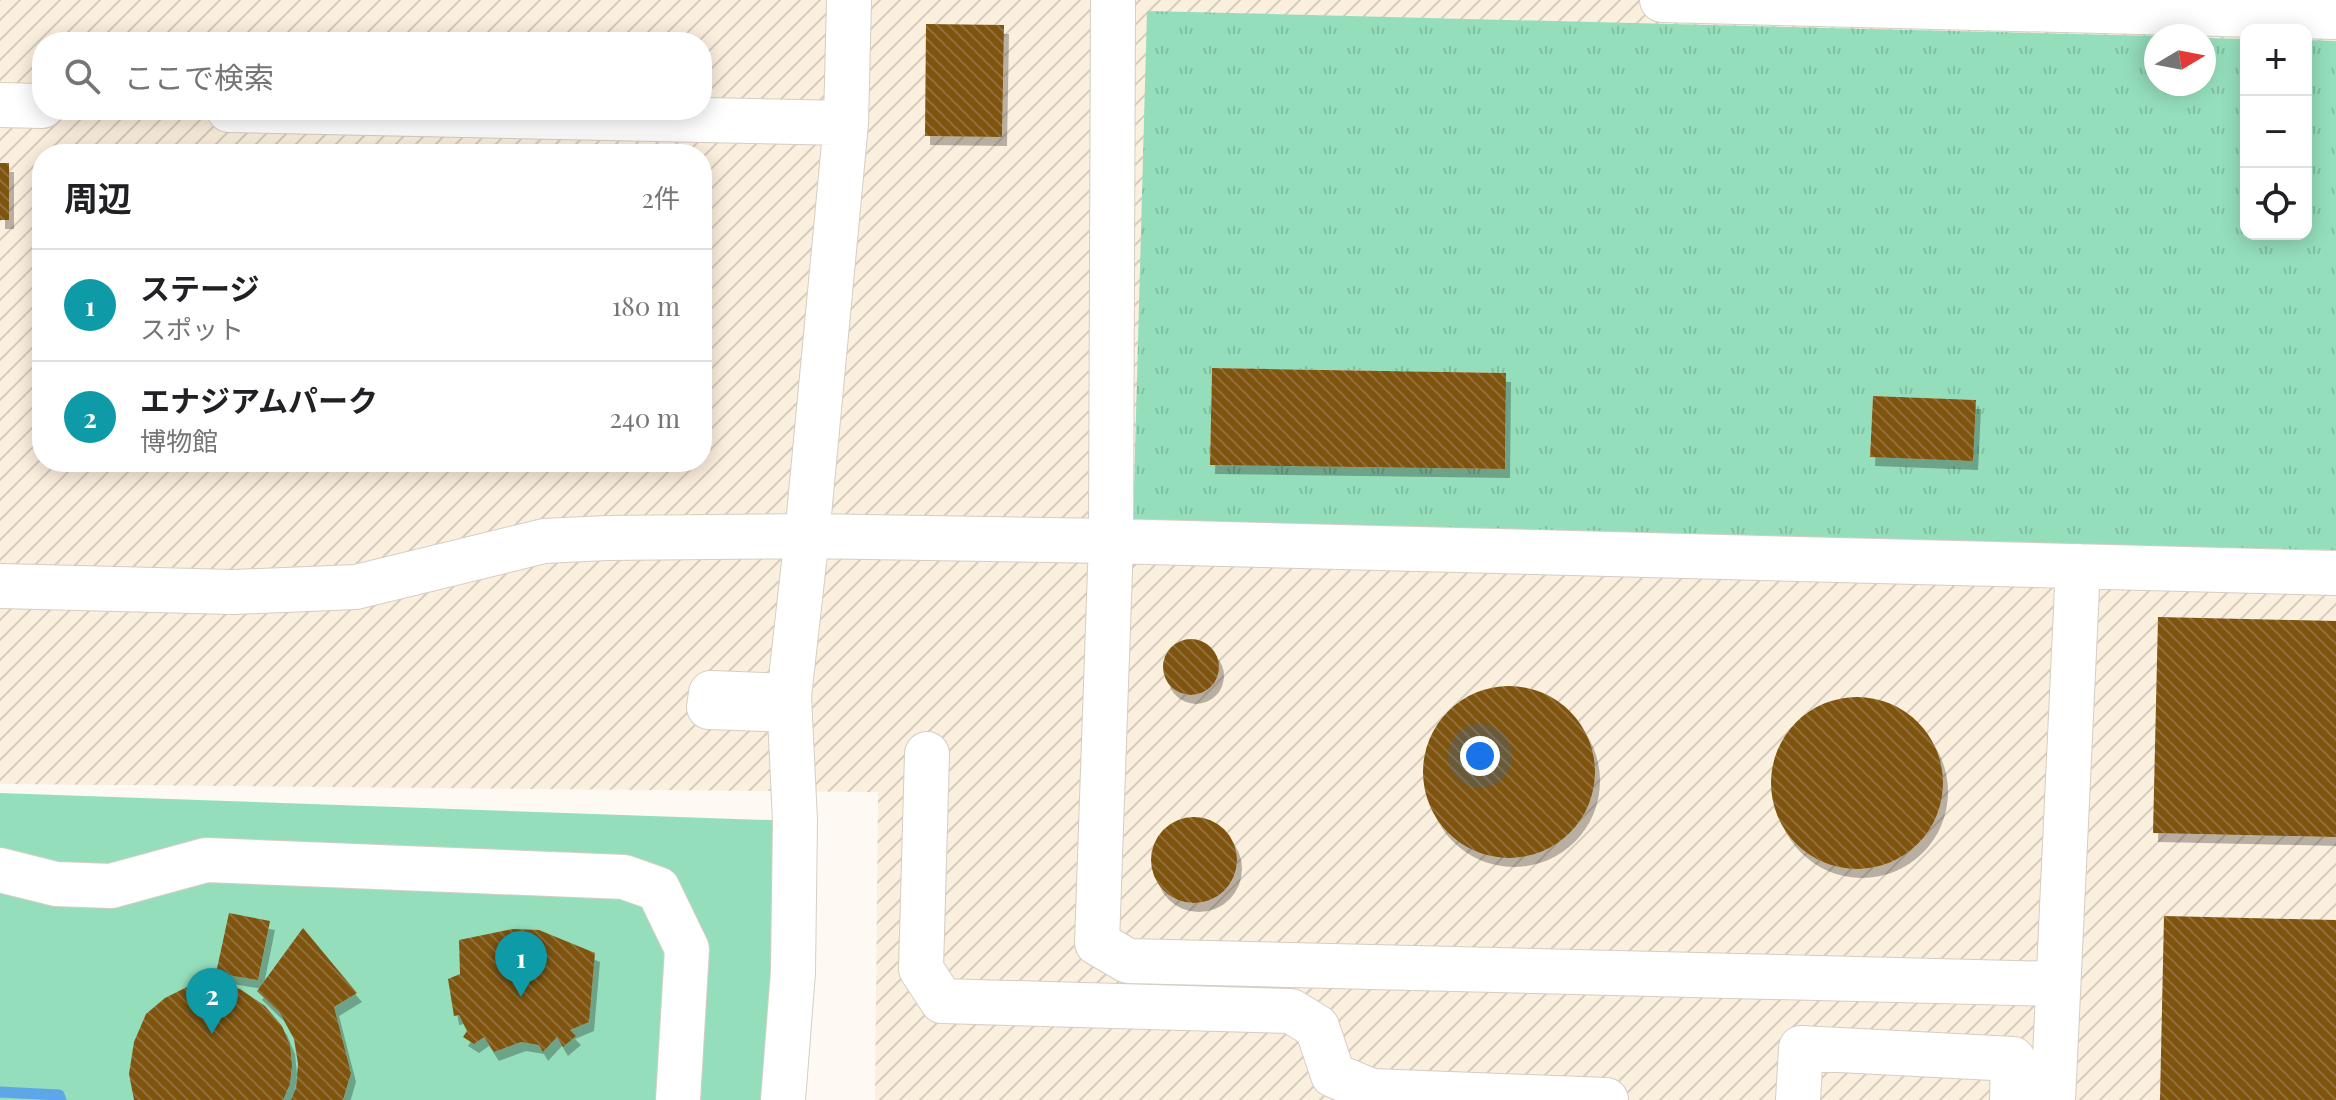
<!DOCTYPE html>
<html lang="ja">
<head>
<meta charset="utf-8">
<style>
	body { margin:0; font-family:"Playfair Display","Noto Sans JP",serif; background:#f6f6f6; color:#202124 }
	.controls { position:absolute; right:24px; top:24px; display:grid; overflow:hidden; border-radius:16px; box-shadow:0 4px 20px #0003 }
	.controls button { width:72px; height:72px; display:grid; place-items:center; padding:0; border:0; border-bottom:2px solid #e0e0e0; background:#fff; color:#202124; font:40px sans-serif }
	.compass { position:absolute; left:2144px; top:24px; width:72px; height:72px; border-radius:50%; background:#fff; box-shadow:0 4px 20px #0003; rotate:80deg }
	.you { position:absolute; left:1480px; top:756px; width:28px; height:28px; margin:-20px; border:6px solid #fff; border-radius:50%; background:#1a73e8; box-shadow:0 0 0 12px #1a73e833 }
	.badge { display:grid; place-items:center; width:52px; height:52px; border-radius:50%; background:#cd3d59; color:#fff; font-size:26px; font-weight:700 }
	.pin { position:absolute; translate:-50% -66px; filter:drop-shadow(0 2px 4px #0008) }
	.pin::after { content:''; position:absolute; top:42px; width:28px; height:24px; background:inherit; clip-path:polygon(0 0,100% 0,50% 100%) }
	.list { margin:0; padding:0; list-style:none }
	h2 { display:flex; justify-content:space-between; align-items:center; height:104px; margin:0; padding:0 32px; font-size:34px }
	h2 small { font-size:26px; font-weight:400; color:#757577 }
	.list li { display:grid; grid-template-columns:52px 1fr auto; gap:24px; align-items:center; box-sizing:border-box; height:112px; padding:0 32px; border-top:2px solid #e0e0e0 }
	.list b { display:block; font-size:30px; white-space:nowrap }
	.list p { margin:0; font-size:26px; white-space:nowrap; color:#757577 }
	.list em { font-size:26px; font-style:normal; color:#757577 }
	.icon { flex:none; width:44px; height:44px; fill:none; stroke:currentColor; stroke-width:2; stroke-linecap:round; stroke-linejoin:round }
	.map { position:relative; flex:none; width:2336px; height:1100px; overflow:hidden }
	.search { position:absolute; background:#fff; box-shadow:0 4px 20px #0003; left:32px; top:32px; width:680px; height:88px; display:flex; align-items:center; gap:20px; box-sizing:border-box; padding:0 28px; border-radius:32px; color:#757577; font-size:30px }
	.panel { position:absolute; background:#fff; box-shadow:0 4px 20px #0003; left:32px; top:144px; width:680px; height:328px; border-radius:32px }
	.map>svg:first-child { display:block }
	.industrial { fill:url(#industrial-furrows); fill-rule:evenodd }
	.grass { fill:url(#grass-tufts); fill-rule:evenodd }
	.park { fill:#95debb }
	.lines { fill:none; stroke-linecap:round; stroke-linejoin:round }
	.stream { stroke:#5da6e7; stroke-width:11 }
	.building { fill:url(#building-back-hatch); filter:url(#shadow) }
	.minor-casing { stroke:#d5cec3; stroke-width:46 }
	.minor { stroke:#fff; stroke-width:44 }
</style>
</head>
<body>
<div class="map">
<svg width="2336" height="1100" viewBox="0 0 2336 1100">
	<defs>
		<pattern id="industrial-furrows" width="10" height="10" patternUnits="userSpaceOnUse" patternTransform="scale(2)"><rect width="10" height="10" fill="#fbefdd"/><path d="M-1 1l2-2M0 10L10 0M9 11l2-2" fill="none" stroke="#d7cdbe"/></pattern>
		<pattern id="grass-tufts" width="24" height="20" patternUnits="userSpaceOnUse" patternTransform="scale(2)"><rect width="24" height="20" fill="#95debb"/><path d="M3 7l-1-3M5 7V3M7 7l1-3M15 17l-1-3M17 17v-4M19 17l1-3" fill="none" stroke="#81bfa1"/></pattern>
		<pattern id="building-back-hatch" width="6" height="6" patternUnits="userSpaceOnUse" patternTransform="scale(2)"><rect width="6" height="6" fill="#7f5411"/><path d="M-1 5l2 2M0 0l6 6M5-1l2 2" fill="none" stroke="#8f6f3c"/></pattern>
		<filter id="shadow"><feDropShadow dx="5" dy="9" stdDeviation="0" flood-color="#0004"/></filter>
	</defs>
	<rect width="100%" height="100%" fill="#fefaf3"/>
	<path class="industrial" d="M0,0H2336V1100H875L878,792L0,784ZM2246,30H2306V234H2246ZM2156,36H2204V84H2156ZM42,42H702V110H42ZM42,154H702V462H42Z"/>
	<path class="grass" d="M1147,11L2156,36V84H2204V38L2246,39V234H2306V40L2336,41V550L1133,525ZM1212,368L1506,373L1505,469L1210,464ZM1873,396L1975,400L1870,456Z"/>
	<path class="park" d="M0,793L795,821L790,1100H0Z"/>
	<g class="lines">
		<path class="stream" d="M0,1092L59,1095L61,1100"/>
	</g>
	<path class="building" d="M926,24L1004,25L1002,137L925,136Z
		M0,163H9V220H0Z
		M1212,368L1506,373L1505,469L1210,465Z
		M1873,396L1976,400L1973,461L1870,457Z
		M2158,617L2336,621V837L2153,833Z
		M1163 667a28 28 0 1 1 56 0a28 28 0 1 1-56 0Z
		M1423 772a86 86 0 1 1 172 0a86 86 0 1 1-172 0Z
		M1771 783a86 86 0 1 1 172 0a86 86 0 1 1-172 0Z
		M1151 860a43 43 0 1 1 86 0a43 43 0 1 1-86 0Z
		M229,913L270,921L258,980L216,973Z
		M2164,916L2336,920V1100H2160Z
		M303,928L357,993L334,1007L351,1073L343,1100H291L296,1088L298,1064L294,1039L280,1013L257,991Z
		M513,929L539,930L595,953L589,1022L570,1030L576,1036L563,1047L557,1037L543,1052L539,1045L521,1042L494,1052L484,1037L474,1044L463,1037L467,1031L459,1015L454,1016L448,979L460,974L459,940Z
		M215,982L240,989L265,1006L282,1026L290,1045L292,1065L290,1084L283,1100H134L129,1074L134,1042L146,1014L165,998L189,986Z"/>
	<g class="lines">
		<defs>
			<path id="minor" d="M1113,0L1111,541L1097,943L1128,961L2058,984
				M1662,0L2336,17
				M0,105L42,106
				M229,110L846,123
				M0,586L233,592L356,587L544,541L606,538L807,536L1111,541L2336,573
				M789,710L709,707L711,693L789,696
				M927,754L921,969L942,1001L1291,1011L1317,1027L1333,1075L1372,1091L1606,1100
				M0,870L56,884L111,886L206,860L624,877L658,889L687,949L678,1100
				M783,1100L793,972L795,821L789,696L807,536L846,123L849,0
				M1798,1100L1801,1048L2013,1059L2012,1100
				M2053,1100L2078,566"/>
		</defs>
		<use href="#minor" class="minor-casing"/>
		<use href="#minor" class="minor"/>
	</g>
</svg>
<div class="controls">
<button>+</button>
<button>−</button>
<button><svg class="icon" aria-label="locate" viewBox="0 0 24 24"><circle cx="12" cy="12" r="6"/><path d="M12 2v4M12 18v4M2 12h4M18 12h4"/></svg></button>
</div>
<svg class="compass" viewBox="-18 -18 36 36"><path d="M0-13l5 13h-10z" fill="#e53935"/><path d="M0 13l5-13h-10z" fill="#757577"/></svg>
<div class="you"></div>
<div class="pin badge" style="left:521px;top:997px;background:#0f9aa8">1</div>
<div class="pin badge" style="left:212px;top:1034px;background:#0f9aa8">2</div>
<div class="search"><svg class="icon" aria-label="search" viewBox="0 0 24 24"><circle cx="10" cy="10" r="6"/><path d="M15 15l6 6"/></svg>ここで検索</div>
<section class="panel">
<h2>周辺<small>2件</small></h2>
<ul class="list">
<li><span class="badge" style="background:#0f9aa8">1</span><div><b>ステージ</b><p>スポット</p></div><em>180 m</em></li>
<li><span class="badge" style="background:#0f9aa8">2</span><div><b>エナジアムパーク</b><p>博物館</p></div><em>240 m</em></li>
</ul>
</section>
</div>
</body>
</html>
